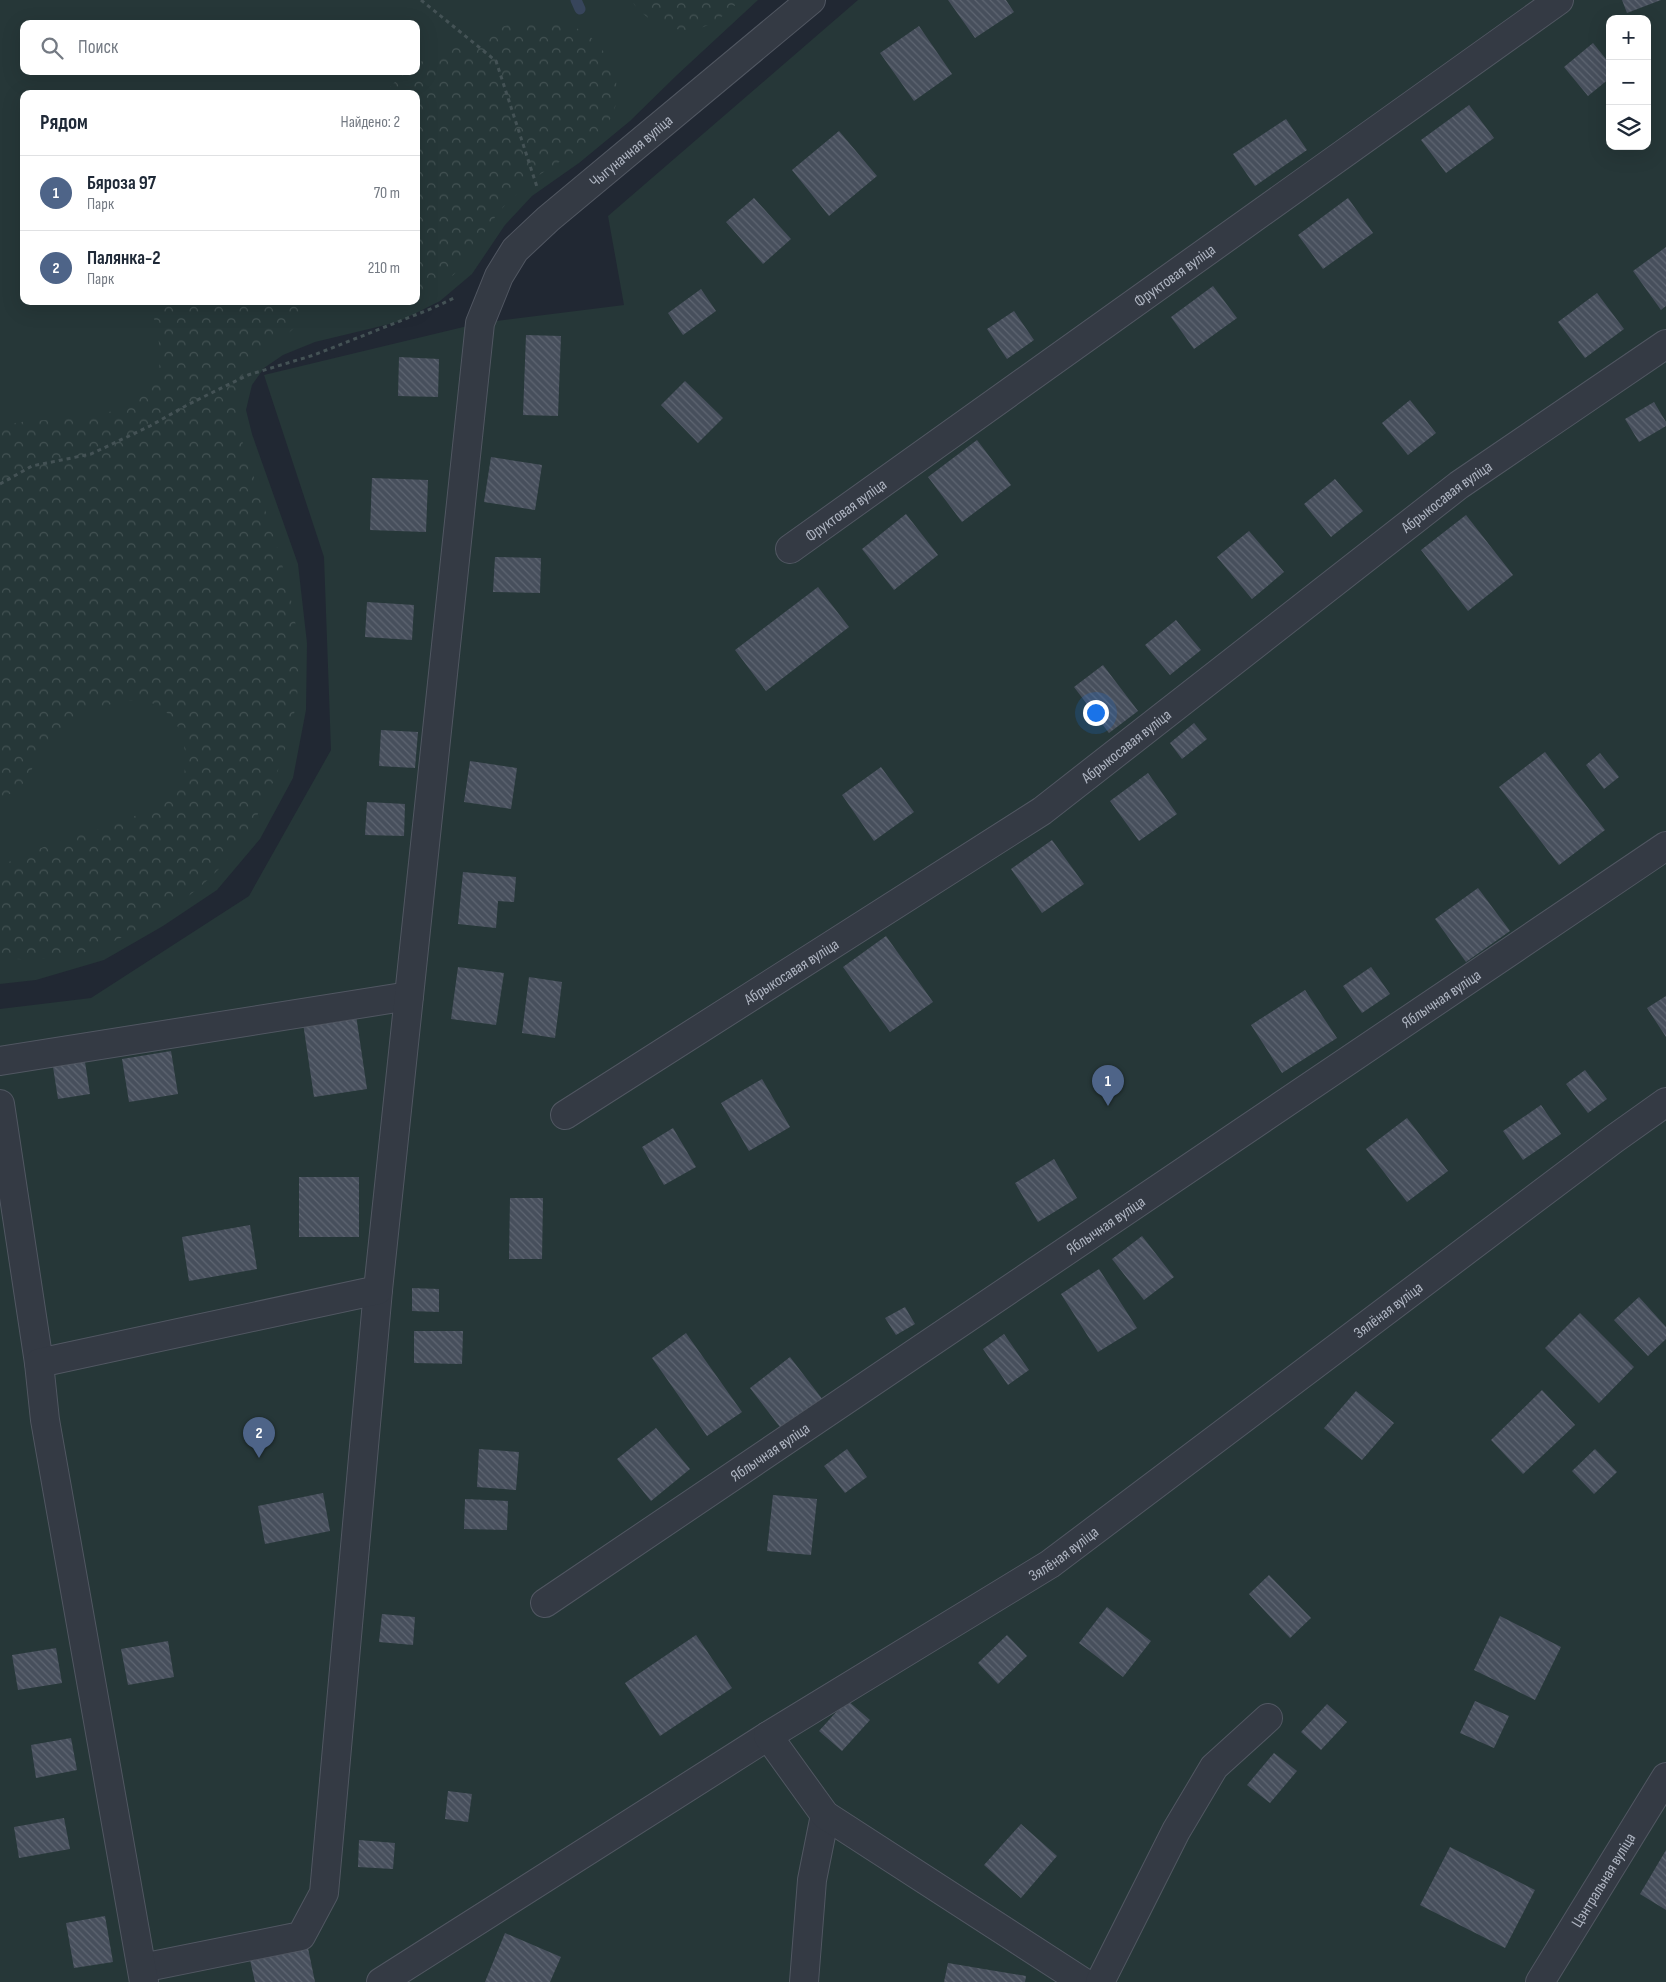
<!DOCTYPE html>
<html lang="ru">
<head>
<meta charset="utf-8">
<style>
	body { margin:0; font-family:"Sofia Sans Condensed",sans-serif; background:#f6f6f7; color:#1f2937 }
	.controls { position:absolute; right:15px; top:15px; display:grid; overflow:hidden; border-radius:10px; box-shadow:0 5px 20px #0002 }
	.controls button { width:45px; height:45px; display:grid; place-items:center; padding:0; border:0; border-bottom:1px solid #e0e1e3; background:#fff; color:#1f2937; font:25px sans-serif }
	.you { position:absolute; left:1095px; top:712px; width:18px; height:18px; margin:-12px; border:4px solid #fff; border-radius:50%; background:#1a73e8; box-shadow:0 0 0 8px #1a73e833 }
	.badge { display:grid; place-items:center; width:32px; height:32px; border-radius:50%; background:#4e6488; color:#fff; font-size:16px; font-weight:700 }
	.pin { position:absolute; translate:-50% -41px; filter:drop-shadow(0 1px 2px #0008) }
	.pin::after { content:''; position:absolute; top:26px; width:18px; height:15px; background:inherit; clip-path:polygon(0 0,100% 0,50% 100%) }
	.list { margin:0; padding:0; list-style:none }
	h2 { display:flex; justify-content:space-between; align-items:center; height:65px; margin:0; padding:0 20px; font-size:21px }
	h2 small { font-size:16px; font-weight:400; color:#747a83 }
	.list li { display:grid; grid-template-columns:32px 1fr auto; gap:15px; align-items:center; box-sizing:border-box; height:75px; padding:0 20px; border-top:1px solid #e0e1e3 }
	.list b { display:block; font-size:19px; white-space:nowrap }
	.list p { margin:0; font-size:16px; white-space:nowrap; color:#747a83 }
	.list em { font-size:16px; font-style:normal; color:#747a83 }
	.icon { flex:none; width:28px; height:28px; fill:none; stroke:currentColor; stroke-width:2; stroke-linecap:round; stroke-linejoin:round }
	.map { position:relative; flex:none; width:1666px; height:1982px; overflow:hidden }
	.search { position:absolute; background:#fff; box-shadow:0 5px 20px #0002; left:20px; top:20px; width:400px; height:55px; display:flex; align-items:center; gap:12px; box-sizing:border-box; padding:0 18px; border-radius:10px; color:#747a83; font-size:19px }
	.panel { position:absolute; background:#fff; box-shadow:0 5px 20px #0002; left:20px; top:90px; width:400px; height:215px; border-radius:10px }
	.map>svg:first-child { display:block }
	.green { fill:#263738; fill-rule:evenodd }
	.forest { fill:url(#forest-crowns) }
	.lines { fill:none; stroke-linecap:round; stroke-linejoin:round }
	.stream { stroke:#37455b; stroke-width:11 }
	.building { fill:url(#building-back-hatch) }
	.minor-casing { stroke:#515762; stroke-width:30 }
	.path { stroke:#445255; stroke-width:3; stroke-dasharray:4 4; stroke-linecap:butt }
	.minor { stroke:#343a44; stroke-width:28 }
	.labels { text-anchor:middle; stroke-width:4.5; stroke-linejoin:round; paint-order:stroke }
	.street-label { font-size:16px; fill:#aeb4c1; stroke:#191f28 }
</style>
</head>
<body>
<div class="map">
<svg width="1666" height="1982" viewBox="0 0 1666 1982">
	<defs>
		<pattern id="forest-crowns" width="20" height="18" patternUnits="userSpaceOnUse" patternTransform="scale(1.25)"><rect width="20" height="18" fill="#263738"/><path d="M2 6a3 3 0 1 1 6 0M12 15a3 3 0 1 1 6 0" fill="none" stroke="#435253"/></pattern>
		<pattern id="building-back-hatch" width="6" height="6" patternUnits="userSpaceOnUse" patternTransform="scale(1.25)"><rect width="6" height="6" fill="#474f5c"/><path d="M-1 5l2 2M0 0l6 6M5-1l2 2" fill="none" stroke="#5f6672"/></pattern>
	</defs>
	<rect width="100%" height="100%" fill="#212833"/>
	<path class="green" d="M0,0H758L677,75L630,121L579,163L532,196L505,225L472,274L440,301L398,322L315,342L283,355L264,368L252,385L246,410L252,434L298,564L307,643L306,710L293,778L260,839L217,890L163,926L104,960L36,980L0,984ZM24,24H416V71H24ZM24,94H416V301H24Z
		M858,0H1666V1982H0V1009L91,998L249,896L331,750L324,557L264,375L480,323L624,305L608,216ZM1610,19H1647V146H1610Z"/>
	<path class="forest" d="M631,0H741C717,22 698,38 665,26C650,21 640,13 631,0Z
		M527,20C561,21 586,24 606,55C617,73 621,96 612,116C599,142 555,163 532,180C523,187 515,196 507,203C472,239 471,280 416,294V94H383L406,71H416L417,64L437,53L478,40L501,27Z
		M150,301H313C308,309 304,317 298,324C290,333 280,339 270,345C235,371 233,394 240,434C262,507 301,596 299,672C297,738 264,823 217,871C183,906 113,950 64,957C43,960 21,960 0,958V867C40,843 89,835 132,817C146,812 164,806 175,794C184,783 187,765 185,751C182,732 176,717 159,707C143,696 123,700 105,706C80,713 55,729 41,752C28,773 28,789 0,798V428C19,419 43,421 64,419C102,417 160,406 160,358C160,338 154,320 150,301Z"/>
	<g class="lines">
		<path class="stream" d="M576,0L580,9"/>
	</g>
	<path class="building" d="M948,0H1006L1014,12L975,38Z
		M1622,0H1661L1627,13Z
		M919,26L952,74L914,101L880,53Z
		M1593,43L1610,64V78L1588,96L1564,67Z
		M1469,105L1494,138L1446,173L1421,140Z
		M1286,119L1307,150L1255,186L1233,154Z
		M839,131L877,176L829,216L792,170Z
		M754,198L791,239L763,264L726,222Z
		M1348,198L1373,233L1323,269L1298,235Z
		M1666,247V306L1661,310L1633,271Z
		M1213,286L1237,318L1194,349L1171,317Z
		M701,289L716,311L683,335L668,313Z
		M1597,293L1624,329L1585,358L1558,322Z
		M1014,311L1034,340L1007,359L987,329Z
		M526,335L561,336L558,416L523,415Z
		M399,357L439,359L438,397L398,396Z
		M685,381L723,418L698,443L661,405Z
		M1410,400L1436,433L1408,455L1382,423Z
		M1654,402L1666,422V426L1639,442L1625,419Z
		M977,440L1011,485L962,522L928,477Z
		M491,457L542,465L535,510L484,502Z
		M372,478L428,480L426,532L370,530Z
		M1335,479L1363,511L1331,537L1304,504Z
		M906,514L938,555L894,590L862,549Z
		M1466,515L1513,575L1468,611L1421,550Z
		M1249,531L1284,572L1252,599L1217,557Z
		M495,557L541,558L540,593L493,592Z
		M818,587L849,627L766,691L735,650Z
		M367,602L414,605L412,640L365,637Z
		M1176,620L1201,650L1170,675L1145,645Z
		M1103,665L1138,711L1109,733L1074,687Z
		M1194,723L1207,739L1182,759L1170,743Z
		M381,730L418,732L415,768L379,766Z
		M1545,752L1605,830L1559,865L1499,787Z
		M1600,753L1619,777L1604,789L1586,765Z
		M470,761L517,768L511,809L464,802Z
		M881,767L914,812L874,841L842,795Z
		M1148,773L1177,814L1139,841L1110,801Z
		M367,802L405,804L404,836L365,835Z
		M1052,840L1084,884L1042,913L1011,869Z
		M463,872L516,877L514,902L498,901L496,928L458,924Z
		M1478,888L1510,931L1466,962L1435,919Z
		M886,936L933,1002L890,1032L843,967Z
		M458,967L504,973L496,1025L451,1019Z
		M1371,967L1390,994L1362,1013L1343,986Z
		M529,977L562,982L555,1038L522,1033Z
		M1305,990L1337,1038L1282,1073L1251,1025Z
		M1666,996V1037L1647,1008Z
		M356,1015L367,1089L314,1097L303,1023Z
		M171,1051L178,1094L129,1102L122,1059Z
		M85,1062L90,1094L58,1099L53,1067Z
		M1585,1070L1607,1099L1588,1113L1566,1084Z
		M762,1079L790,1127L749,1151L721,1103Z
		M1541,1105L1561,1134L1523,1160L1503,1131Z
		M1407,1118L1448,1171L1407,1202L1366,1149Z
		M673,1128L696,1167L664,1185L642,1147Z
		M1054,1159L1077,1198L1038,1222L1015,1183Z
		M299,1177H359V1237H299Z
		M510,1198H543L542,1259H509Z
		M250,1225L257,1269L189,1281L182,1237Z
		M1142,1236L1174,1277L1144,1300L1112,1259Z
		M1099,1269L1137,1328L1098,1352L1061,1294Z
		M412,1288L439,1289V1312L412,1311Z
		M1639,1297L1666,1327V1339L1648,1356L1614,1320Z
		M905,1307L915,1324L896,1335L885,1318Z
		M1580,1313L1634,1367L1599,1403L1545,1348Z
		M414,1331H463L462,1364L414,1363Z
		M686,1333L742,1412L707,1436L652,1358Z
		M1004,1334L1029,1370L1008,1385L983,1349Z
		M790,1357L823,1400L783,1431L750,1388Z
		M1542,1390L1575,1425L1523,1474L1491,1440Z
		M1356,1391L1394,1423L1362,1460L1324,1428Z
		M656,1428L690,1469L651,1501L617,1459Z
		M479,1449L519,1452L516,1490L477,1487Z
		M847,1449L867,1477L845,1493L824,1466Z
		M1595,1449L1617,1472L1594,1494L1572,1471Z
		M323,1493L330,1531L265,1544L258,1506Z
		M773,1495L817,1499L811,1555L767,1551Z
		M465,1499L508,1501L507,1530L464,1529Z
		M1269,1575L1311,1618L1290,1638L1249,1594Z
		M1107,1607L1151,1641L1123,1677L1079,1643Z
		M382,1614L415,1617L413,1645L379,1642Z
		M1500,1616L1561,1647L1535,1700L1474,1670Z
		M696,1635L732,1688L660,1736L625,1683Z
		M1007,1635L1027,1656L998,1684L978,1663Z
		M168,1641L174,1677L128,1685L121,1649Z
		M56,1648L62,1683L18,1690L12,1655Z
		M847,1700L870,1720L842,1751L819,1731Z
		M1475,1701L1509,1716L1494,1748L1460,1733Z
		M1327,1704L1347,1722L1321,1750L1301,1732Z
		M71,1738L77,1770L36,1778L31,1745Z
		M1274,1753L1297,1771L1270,1803L1247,1785Z
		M448,1791L472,1794L468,1822L445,1819Z
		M64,1818L70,1849L19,1858L14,1827Z
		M1021,1824L1057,1856L1021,1898L984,1865Z
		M359,1840L395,1843L393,1869L358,1867Z
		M1450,1847L1535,1890L1505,1948L1420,1905Z
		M1666,1850V1910L1640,1894Z
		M105,1916L113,1962L74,1968L66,1923Z
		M505,1933L561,1957L550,1982H485Z
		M308,1948L315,1982H255L250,1960Z
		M948,1963L1026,1976L1025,1982H944Z"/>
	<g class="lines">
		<defs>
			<g id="minor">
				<path id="s1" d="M790,549L1559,0"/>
				<path d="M0,1061L409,996"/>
				<path d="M0,1104L39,1363"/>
				<path id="s2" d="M565,1115L1042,811L1459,485L1666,344"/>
				<path id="s3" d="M545,1603L1666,846"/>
				<path d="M142,1968L301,1936L324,1893L378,1290"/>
				<path id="s4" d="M144,1982L45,1420L39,1363L378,1290L480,323L499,276L515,250L548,219L811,0"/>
				<path d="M381,1982L768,1736"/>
				<path d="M804,1982L812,1880L825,1815"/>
				<path id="s5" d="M1083,1982L825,1815L768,1736L1050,1564L1614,1139L1666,1102"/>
				<path d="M1100,1982L1176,1831L1214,1767L1268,1718"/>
				<path id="s6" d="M1540,1982L1666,1777"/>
			</g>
		</defs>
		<use href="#minor" class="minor-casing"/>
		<path class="path" d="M421,0L496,61L537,187
			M0,484L32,466L91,454L150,426L189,404L248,375L314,355L433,308L456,297"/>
		<use href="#minor" class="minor"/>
	</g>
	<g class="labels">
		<g class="street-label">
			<text dy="6" stroke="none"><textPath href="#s4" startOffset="2181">Чыгуначная вуліца</textPath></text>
			<text dy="6" stroke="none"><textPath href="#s1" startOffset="472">Фруктовая вуліца</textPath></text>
			<text dy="6" stroke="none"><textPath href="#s2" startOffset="1078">Абрыкосавая вуліца</textPath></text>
			<text dy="6" stroke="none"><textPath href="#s1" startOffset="68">Фруктовая вуліца</textPath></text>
			<text dy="6" stroke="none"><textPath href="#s2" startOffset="672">Абрыкосавая вуліца</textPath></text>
			<text dy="6" stroke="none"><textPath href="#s2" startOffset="268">Абрыкосавая вуліца</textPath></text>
			<text dy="6" stroke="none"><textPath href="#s3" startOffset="1081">Яблычная вуліца</textPath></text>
			<text dy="6" stroke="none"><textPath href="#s3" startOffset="676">Яблычная вуліца</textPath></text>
			<text dy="6" stroke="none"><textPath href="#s5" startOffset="1158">Зялёная вуліца</textPath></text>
			<text dy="6" stroke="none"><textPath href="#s3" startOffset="271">Яблычная вуліца</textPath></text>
			<text dy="6" stroke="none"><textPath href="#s5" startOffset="752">Зялёная вуліца</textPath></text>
			<text dy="6" stroke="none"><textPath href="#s6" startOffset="120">Цэнтральная вуліца</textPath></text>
		</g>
	</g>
</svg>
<div class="controls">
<button>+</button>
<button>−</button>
<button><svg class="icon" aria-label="layers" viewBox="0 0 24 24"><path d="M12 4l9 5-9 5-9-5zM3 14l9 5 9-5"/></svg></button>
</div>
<div class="you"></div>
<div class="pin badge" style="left:1108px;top:1106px">1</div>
<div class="pin badge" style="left:259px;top:1458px">2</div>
<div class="search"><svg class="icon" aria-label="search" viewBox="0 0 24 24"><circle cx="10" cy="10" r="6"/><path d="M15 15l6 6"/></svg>Поиск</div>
<section class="panel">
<h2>Рядом<small>Найдено: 2</small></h2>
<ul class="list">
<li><span class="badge">1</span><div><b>Бяроза 97</b><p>Парк</p></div><em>70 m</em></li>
<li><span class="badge">2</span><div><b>Палянка-2</b><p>Парк</p></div><em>210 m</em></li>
</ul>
</section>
</div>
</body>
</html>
